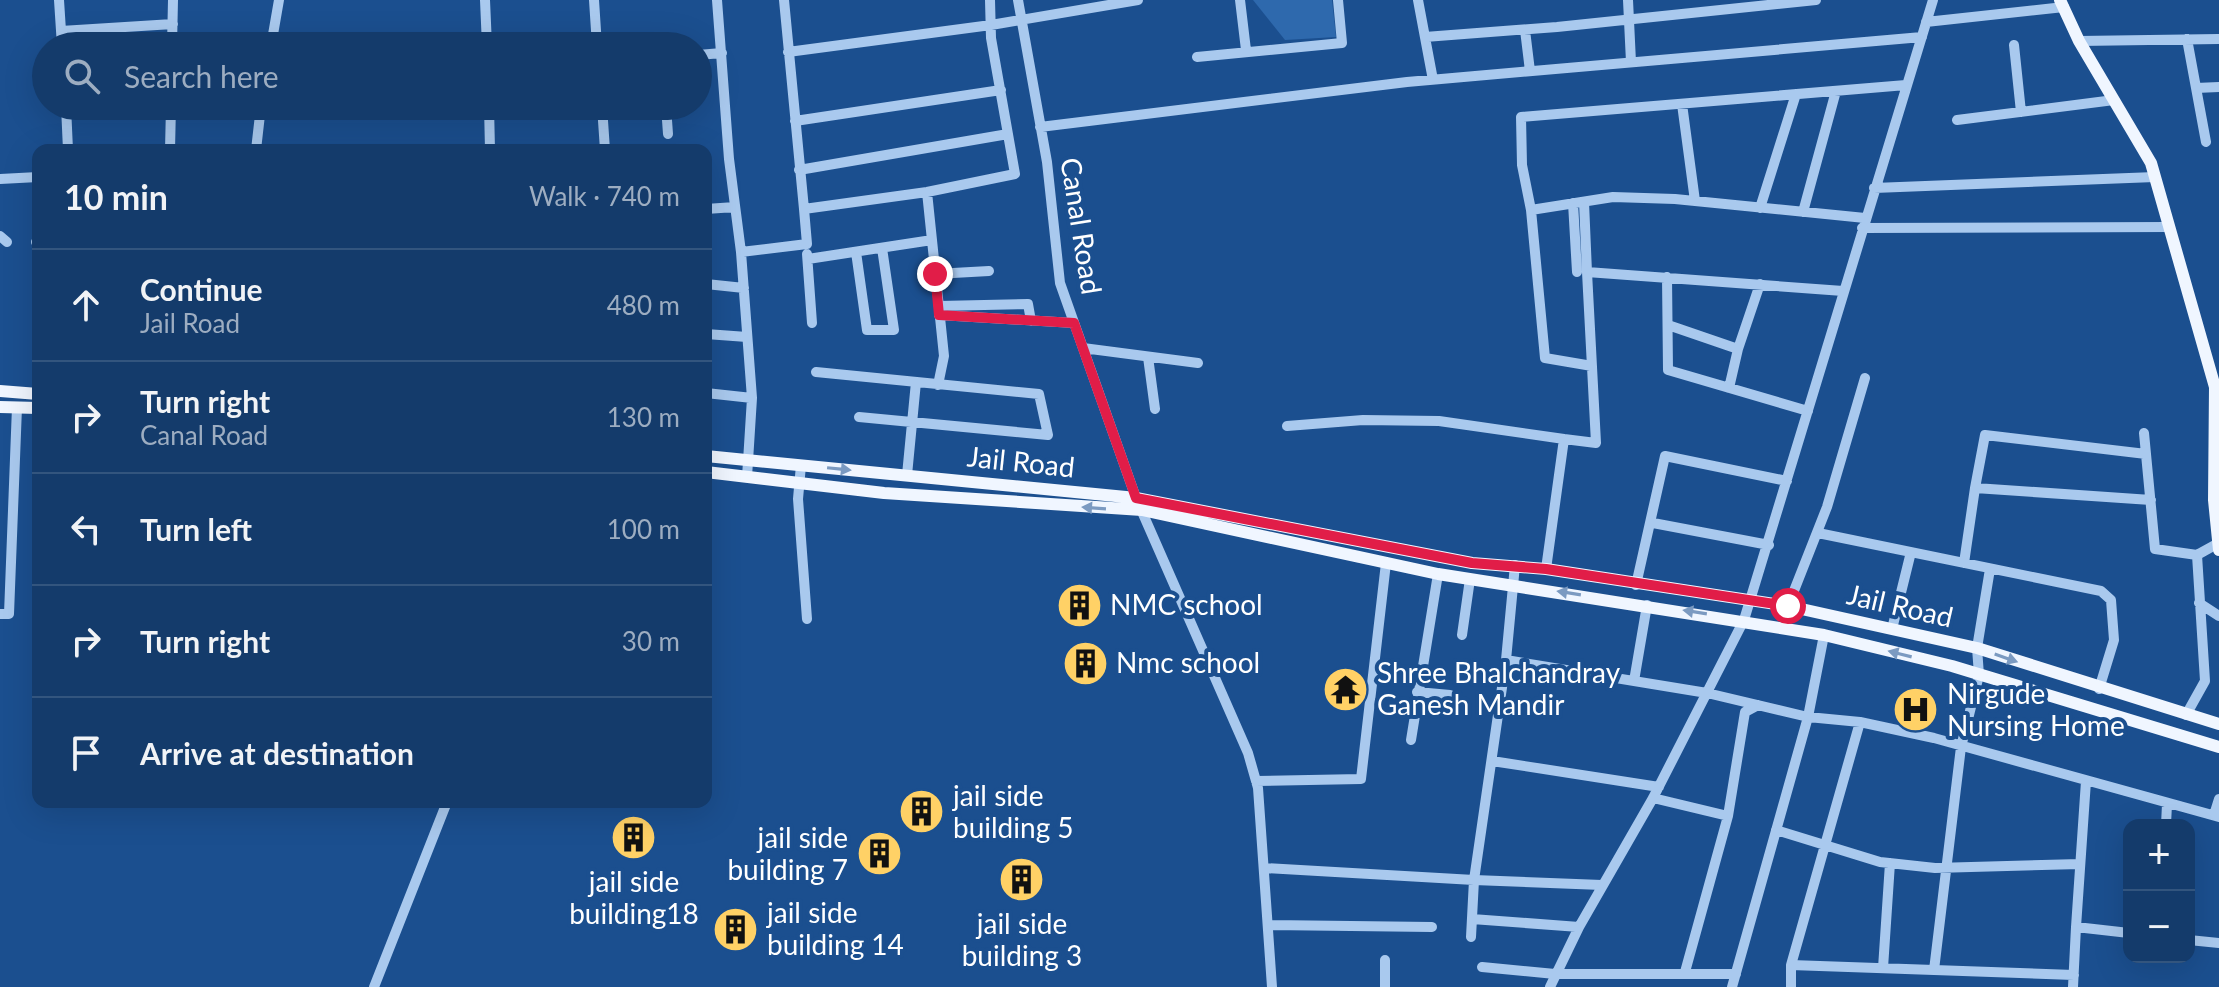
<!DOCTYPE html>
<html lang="en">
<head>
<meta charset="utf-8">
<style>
	body { margin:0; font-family:Lato,sans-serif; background:#214673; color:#f1f3f6 }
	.controls { position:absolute; right:24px; bottom:24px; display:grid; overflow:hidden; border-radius:16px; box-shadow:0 8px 32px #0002 }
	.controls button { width:72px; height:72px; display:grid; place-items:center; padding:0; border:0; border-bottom:2px solid #33557e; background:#143b6b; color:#f1f3f6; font:40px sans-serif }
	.stop { position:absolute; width:24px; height:24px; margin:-18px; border:6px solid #e11d48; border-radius:50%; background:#fff }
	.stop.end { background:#e11d48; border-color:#fff; box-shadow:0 2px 8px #0008 }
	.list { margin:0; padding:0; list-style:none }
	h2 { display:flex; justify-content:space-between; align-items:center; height:104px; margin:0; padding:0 32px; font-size:34px }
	h2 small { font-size:26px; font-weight:400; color:#9dadc1 }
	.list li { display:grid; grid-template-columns:52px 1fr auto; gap:24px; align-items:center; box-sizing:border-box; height:112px; padding:0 32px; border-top:2px solid #33557e }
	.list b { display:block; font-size:30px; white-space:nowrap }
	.list p { margin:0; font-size:26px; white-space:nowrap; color:#9dadc1 }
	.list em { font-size:26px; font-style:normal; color:#9dadc1 }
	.icon { flex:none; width:44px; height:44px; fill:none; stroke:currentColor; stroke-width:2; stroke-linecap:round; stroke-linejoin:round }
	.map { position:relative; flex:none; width:2219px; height:987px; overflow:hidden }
	.search { position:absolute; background:#143b6b; box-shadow:0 8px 32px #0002; left:32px; top:32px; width:680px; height:88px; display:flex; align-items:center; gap:20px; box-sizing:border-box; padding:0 28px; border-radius:44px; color:#9dadc1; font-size:30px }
	.panel { position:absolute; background:#143b6b; box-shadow:0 8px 32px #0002; left:32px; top:144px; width:680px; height:664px; border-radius:16px }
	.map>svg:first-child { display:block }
	.green { fill:#2e69ad }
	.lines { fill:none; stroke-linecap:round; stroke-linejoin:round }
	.minor { stroke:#a9c9ee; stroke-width:10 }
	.major { stroke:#f0f6ff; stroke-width:12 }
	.oneway { fill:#7b9ac1 }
	.route { stroke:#e11d48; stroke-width:10 }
	.labels { text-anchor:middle; stroke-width:8; stroke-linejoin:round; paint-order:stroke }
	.street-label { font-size:28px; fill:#fff; stroke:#1b4f8f }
	.poi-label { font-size:28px; fill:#fff; stroke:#1b4f8f; text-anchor:start }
</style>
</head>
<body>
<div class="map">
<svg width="2219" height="987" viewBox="0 0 2219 987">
	<rect width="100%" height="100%" fill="#1b4f8f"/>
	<path class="green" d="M1253,0H1332L1336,37L1285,40Z"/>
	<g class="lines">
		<path class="minor" d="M59,0L62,46
			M485,0L487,46
			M594,0L597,46
			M717,0L729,159L741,252
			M784,0L804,209
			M1018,0L1047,162L1060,283L1136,498L1248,753L1258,788L1272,987
			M1240,0L1246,50
			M1418,0L1433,80
			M1628,0L1631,62
			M1926,22L2064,7
			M1525,30L1530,71
			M61,31L173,24
			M1425,37L1557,27L1816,0
			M2187,39L2206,142
			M2079,41L2219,39
			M2014,45L2021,112
			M172,46L173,0
			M271,46L279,0
			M788,52L991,25L1138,0
			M698,55L722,53
			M1197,57L1342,43L1338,0
			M2196,88L2219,87
			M1682,104L1695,201
			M66,106L68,150
			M489,106L490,150
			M602,106L605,150
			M666,106L668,134
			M1957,120L2114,100
			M795,121L1001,90
			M1040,127L1407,82L1922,37
			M170,150L171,106
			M256,150L261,106
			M799,170L1008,134
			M0,179L38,177
			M1874,188L2155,177
			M927,192L944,356L938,385
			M1584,202L1587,272
			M1573,203L1577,272
			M1760,208L1796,94
			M706,209L735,207
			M1531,210L1613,197L1675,199L1865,218
			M1803,212L1836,91
			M1862,228L2169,227
			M0,236L7,242
			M36,242H38
			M856,252L867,330H894L882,248
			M807,254L812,323
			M808,259L932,240
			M935,274L989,271
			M1667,277L1668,370L1808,411
			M706,284L744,288
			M939,306L1028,304L1031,321
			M939,315L1074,323
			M1668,325L1738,349L1760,284
			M706,334L747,337
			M1083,348L1198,363
			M706,350V372
			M1148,357L1155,409
			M1592,366L1545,358L1531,210L1522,165L1521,117L1906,85
			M816,372L1039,394L1048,435L859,417
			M1729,388L1738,349
			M706,393L752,398
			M1287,426L1363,420L1439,421L1564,439
			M2144,433L2155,549L2197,555
			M801,465L798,499L807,619
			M907,475L916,382
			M747,477L752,398L741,252L807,244L804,209L927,192L1015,174L991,38L990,0
			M1975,488L1985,435L2146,454
			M1653,523L1769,545
			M1818,533L2101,591L2111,600L2114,640L2099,689
			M1964,563L1975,488L2151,500
			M1515,565L1506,660L1474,880L1602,885
			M1546,569L1564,439L1596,443L1587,272L1843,291
			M1990,569L1977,648L1979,675L1961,747L1934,970L2074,975
			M1636,585L1665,456L1787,481
			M2199,603L2219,616
			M1788,606L1827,507L1865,378
			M0,614H9L17,407
			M1892,629L1911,552
			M1462,635L1470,579
			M1506,660L1707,693L1808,717L1860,722L1934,738L2219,817
			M1634,681L1647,605
			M1417,692L1450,695
			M2186,715L2205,681L2197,555L2217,544
			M1860,722L1791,965L1934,970
			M1411,740L1438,574
			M1492,761L1659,787
			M1256,781L1361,779L1386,563
			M1653,798L1728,816
			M2214,815L2219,799
			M2166,825L2167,804
			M1776,830L1880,862L1935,868L2080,864
			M1264,868L1474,880L1471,937
			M1472,919L1579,927
			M1268,925L1432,927
			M2076,927L2086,781
			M2189,940L2219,943
			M1385,960V987
			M1482,967L1555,974H1736
			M1883,968L1890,863
			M1685,972L1728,816L1745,712L1758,705
			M374,987L447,802
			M1550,987L1579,927L1653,798L1744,620L1933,0
			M1732,987L1808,717L1824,635
			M1791,987V965
			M2073,987L2076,927L2129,933"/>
		<path class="major" d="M2060,0L2079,41L2151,163L2215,387L2214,500L2219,550
			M0,391L38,394
			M0,407L38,408
			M706,456L1136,498L1472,563L1546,569L1788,606L1977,648L2219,724
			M706,472L884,493L1142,510L1438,574L1824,635L1952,666L2219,747"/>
	</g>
	<defs><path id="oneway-solid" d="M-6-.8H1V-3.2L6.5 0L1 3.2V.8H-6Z" transform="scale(2)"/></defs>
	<g class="oneway">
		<use href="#oneway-solid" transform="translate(839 469) rotate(6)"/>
		<use href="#oneway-solid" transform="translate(1094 508) rotate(-176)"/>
		<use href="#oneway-solid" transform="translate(1569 593) rotate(-171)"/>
		<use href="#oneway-solid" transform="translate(1695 612) rotate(-171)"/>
		<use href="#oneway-solid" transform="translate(1900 654) rotate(-166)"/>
		<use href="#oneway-solid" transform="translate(2006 658) rotate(19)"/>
	</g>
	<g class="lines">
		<path class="route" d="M935,274L939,315L1074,323L1136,498L1472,563L1546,569L1788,606"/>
	</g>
	<defs>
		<symbol id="building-disc" viewBox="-11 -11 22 22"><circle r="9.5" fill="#ffd166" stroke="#1b4f8f"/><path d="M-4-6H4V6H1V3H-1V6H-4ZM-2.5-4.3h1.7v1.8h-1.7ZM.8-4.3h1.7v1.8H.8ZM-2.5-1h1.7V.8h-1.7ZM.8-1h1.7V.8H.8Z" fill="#111"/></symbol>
		<symbol id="temple-disc" viewBox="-11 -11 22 22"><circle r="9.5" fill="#ffd166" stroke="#1b4f8f"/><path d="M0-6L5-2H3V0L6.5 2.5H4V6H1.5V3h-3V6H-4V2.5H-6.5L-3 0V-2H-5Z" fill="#111"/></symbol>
		<symbol id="hospital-disc" viewBox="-11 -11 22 22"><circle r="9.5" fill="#ffd166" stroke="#1b4f8f"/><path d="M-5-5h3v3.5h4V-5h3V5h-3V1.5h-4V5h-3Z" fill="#111"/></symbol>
	</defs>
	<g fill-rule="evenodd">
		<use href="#building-disc" x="1054" y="580" width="51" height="51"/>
		<use href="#building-disc" x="1060" y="638" width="51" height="51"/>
		<use href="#temple-disc" x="1320" y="664" width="51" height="51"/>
		<use href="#hospital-disc" x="1890" y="684" width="51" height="51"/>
		<use href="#building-disc" x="896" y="786" width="51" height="51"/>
		<use href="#building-disc" x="608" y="812" width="51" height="51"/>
		<use href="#building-disc" x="854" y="828" width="51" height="51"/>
		<use href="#building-disc" x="996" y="854" width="51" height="51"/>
		<use href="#building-disc" x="710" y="904" width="51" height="51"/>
	</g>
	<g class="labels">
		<g class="street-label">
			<text transform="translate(1081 226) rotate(81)" y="10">Canal Road</text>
			<text transform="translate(1021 462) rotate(6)" y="10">Jail Road</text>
			<text transform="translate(1900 606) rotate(13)" y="10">Jail Road</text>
		</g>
		<g class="poi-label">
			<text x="1110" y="615">NMC school</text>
			<text x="1116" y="673">Nmc school</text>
			<text x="1377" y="683">Shree Bhalchandray<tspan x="1377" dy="32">Ganesh Mandir</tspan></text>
			<text x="1947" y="704">Nirgude<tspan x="1947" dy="32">Nursing Home</tspan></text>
			<text x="953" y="806">jail side<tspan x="953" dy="32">building 5</tspan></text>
			<text x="848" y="848" text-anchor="end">jail side<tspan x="848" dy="32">building 7</tspan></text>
			<text x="634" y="892" text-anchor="middle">jail side<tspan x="634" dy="32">building18</tspan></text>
			<text x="767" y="923">jail side<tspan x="767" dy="32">building 14</tspan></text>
			<text x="1022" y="934" text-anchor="middle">jail side<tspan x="1022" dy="32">building 3</tspan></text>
		</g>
	</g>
</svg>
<div class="controls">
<button>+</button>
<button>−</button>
</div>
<div class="stop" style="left:1788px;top:606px"></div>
<div class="stop end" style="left:935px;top:274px"></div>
<div class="search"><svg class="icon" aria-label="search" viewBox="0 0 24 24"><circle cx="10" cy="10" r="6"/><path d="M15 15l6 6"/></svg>Search here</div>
<section class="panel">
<h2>10 min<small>Walk · 740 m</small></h2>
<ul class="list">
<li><svg class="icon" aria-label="ahead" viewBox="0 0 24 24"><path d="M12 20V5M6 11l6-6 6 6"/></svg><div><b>Continue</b><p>Jail Road</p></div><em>480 m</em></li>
<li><svg class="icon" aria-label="right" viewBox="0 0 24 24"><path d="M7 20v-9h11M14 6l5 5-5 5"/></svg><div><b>Turn right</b><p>Canal Road</p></div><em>130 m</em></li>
<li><svg class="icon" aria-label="left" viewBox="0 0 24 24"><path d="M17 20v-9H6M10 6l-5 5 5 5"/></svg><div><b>Turn left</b></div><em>100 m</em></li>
<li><svg class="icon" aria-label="right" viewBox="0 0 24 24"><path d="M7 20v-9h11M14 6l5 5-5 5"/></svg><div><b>Turn right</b></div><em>30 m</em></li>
<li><svg class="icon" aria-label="arrive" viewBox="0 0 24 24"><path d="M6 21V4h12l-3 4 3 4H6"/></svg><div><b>Arrive at destination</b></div></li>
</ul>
</section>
</div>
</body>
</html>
